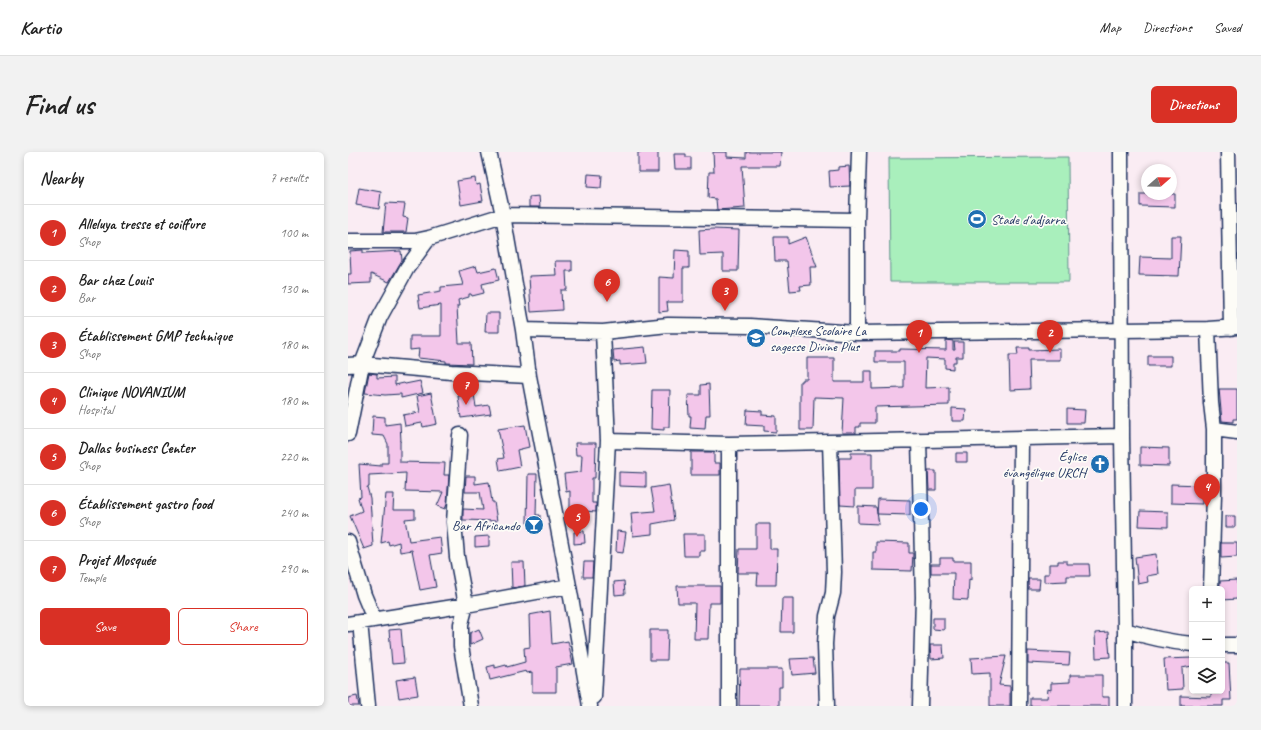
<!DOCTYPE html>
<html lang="en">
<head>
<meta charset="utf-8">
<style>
	body { margin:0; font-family:Caveat,sans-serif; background:#f2f2f2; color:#222 }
	.controls { position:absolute; right:12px; bottom:12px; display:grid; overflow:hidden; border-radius:6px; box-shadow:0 2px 6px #0003 }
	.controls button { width:36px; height:36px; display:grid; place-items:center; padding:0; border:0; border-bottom:1px solid #e0e0e0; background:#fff; color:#222; font:20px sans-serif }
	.compass { position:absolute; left:793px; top:12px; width:36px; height:36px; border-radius:50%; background:#fff; box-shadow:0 2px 6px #0003; rotate:70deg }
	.you { position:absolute; left:573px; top:357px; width:14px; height:14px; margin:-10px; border:3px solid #fff; border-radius:50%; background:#1a73e8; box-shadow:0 0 0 6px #1a73e833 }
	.badge { display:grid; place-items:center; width:26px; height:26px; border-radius:50%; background:#d93025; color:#fff; font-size:13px; font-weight:700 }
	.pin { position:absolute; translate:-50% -33px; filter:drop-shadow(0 1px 2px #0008) }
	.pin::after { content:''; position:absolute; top:21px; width:14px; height:12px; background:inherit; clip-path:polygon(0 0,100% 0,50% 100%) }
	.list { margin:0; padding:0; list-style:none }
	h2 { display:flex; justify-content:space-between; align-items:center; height:52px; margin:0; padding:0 16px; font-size:17px }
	h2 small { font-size:13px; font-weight:400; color:#767676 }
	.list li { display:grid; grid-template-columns:26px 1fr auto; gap:12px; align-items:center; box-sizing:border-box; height:56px; padding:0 16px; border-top:1px solid #e0e0e0 }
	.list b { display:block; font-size:15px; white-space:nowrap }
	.list p { margin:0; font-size:13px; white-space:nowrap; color:#767676 }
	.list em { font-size:13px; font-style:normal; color:#767676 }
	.actions { display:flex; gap:8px; padding:12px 16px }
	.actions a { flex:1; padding:9px 0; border:1px solid #d93025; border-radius:6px; text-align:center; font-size:14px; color:#d93025 }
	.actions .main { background:#d93025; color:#fff }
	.icon { flex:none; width:22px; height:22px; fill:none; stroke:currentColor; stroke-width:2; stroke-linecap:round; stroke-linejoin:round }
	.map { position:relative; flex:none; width:889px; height:554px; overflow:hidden; border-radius:6px }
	header { display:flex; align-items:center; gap:24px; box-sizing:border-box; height:56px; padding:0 20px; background:#fff; border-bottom:1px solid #e0e0e0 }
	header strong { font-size:19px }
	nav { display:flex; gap:22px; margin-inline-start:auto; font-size:14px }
	.intro { display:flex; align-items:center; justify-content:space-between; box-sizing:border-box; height:96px; padding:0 24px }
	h1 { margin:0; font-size:28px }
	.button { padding:10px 18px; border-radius:6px; background:#d93025; color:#fff; font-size:14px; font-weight:700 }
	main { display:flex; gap:24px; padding:0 24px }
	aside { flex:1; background:#fff; border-radius:6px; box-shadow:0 2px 6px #0003 }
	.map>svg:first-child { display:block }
	.green { fill:#a9efbc; stroke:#628f8d }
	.building { fill:#f3c6ea; stroke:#1b2f5e }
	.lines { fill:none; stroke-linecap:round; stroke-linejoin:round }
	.minor-casing { stroke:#1b2f5e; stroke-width:17 }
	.minor { stroke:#fdfcf7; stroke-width:14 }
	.labels { text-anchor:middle; stroke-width:3.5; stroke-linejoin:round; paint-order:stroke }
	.poi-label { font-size:14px; fill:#1b2f5e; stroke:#fdfcf7; text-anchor:start }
</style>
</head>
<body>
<header>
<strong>Kartio</strong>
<nav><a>Map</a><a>Directions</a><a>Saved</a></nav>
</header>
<div class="intro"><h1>Find us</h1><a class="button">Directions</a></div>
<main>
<aside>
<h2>Nearby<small>7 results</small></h2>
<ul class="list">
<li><span class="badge">1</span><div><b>Alleluya tresse et coiffure</b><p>Shop</p></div><em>100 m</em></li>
<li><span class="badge">2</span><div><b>Bar chez Louis</b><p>Bar</p></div><em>130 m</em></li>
<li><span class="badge">3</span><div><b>Établissement GMP technique</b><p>Shop</p></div><em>180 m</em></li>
<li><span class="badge">4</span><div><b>Clinique NOVANIUM</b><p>Hospital</p></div><em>180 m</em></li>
<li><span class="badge">5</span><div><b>Dallas business Center</b><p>Shop</p></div><em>220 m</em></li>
<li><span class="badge">6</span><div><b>Établissement gastro food</b><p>Shop</p></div><em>240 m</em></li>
<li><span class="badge">7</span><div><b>Projet Mosquée</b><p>Temple</p></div><em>290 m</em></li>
</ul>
<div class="actions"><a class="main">Save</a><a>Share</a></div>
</aside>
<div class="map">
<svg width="889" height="554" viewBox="0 0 889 554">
	<rect width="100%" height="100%" fill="#faecf3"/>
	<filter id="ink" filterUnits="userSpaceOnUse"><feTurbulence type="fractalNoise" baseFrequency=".025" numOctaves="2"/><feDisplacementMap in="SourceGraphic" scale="8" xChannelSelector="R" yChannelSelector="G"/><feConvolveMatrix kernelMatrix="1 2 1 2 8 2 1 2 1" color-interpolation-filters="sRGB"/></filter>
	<g filter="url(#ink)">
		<path class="green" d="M720,5L721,130H542L541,6Z"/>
		<path class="building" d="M290,0H310V20H290Z
			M365,0H379V5L398,6V0H433L432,14H394L397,56L369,58L368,47L360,46L361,20H366Z
			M326,2H338V5H343V17H327Z
			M501,14L502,34L482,35L481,19L490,18V15Z
			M240,22L254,23L253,36L239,35Z
			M127,26L128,33L132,32L135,49L113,53L109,29Z
			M11,36L33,40L31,57L8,53Z
			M792,42H827V55L792,54Z
			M191,44L192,55H181V45Z
			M38,51L57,52L55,65L60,66L58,80H35Z
			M365,77L391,78L390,119H375V102L352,103L351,78Z
			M823,84H833L831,124L791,123L792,105L823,106Z
			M426,85H440V92L458,85L469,115H462L463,133L452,134L453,138L442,139L439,109H427Z
			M15,98V101L53,99L54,108L41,130L23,122V131L0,132V122H3L2,99Z
			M327,98L341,99V116H335V150H319L320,159L311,160V125L326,126Z
			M207,109H224V119H218L219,138H213L214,158L183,160L181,124L208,123Z
			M128,114L130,120L148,116L151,128L134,132L136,141L124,144L123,142H121V145L110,148L111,154H109L111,191H123L124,212L98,211V209L70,206L71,197L62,198V184H93V153L72,156L70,143L93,139V135L115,133L111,119Z
			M138,161H151V180H137Z
			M598,188L605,189V198H607L606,190H615V205H608V210H605V217L597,216V207L578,206L577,236L601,235V253L527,255V271H512V275H508V281H494L496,246L466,245L465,278H452V229H455V227H459V206H486V230H516V219H524V237L556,236V210H527V199H552V197L598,198Z
			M297,195L299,211L272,213V209L266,210L265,198Z
			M669,196H681V198L712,197V208H681L682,237L662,238L661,203H670Z
			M800,204H823V214H800Z
			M21,221L29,222V226L47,225V233L56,231L57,232L72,229L75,241L53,246V242L37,243L17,241Z
			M361,232L362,263H358L357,277L342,276L343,264H341L340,243H353V233Z
			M871,237H889V267H885V270L874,269Z
			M304,238H322L321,275H316V278L303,277Z
			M83,241L89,272L75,275L74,271L57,274L55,263L72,260L69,244Z
			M126,242L128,255L141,253L143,262L113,266L110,244Z
			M604,256L618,257L617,269H604Z
			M719,257L737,258L736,271H719Z
			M399,258L414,259V263L428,264V280L416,279V274L398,273Z
			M25,264L37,265V273L52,271L53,289H52V310L97,311L96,323H101L99,352L97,357L89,354L95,340L57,339L58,321L21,323V335H19L22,346L25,394L16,397L2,364L14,359L10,346L13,345L11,312L33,314V311H40V292L36,284L24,283Z
			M177,273L181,295L169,298L172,315L152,319L150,307L156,306L150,277Z
			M227,291H248L247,326H244V351H248V360L222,358V339L218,340L216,322L233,320L234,303H228Z
			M792,295L821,296V314L792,313Z
			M343,300H366V311H372V323H343Z
			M503,301H524V338H507V354L492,353L491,306H503Z
			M608,301H619V310H608Z
			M580,319H588V338H581Z
			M271,320L298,321V335L271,334Z
			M180,322H189L188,363H192V372L179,371Z
			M118,324H127V332L141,330L144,350H146L149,369L115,368V357L135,358L132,340H117Z
			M823,332L854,333V352L823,351Z
			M321,333L326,368L304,372V382L285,384L283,361L307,359L303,336Z
			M38,342H46L45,358H67V366L57,367L61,389L92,385L94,401L82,403L88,435L72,438L64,398L52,400L51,390L41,393L40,389L33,391Z
			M530,347L562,348V363L529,362Z
			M510,354L528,355L531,372L510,371Z
			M792,359L820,360V375L791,374Z
			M878,364H887V375H878Z
			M408,372H422V397H429L428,433H409L410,421H390L391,397H408Z
			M236,379L237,391L226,392V380Z
			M269,379L278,380L275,401L268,400Z
			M335,382H357V399H351V404H336Z
			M141,384V394L127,395V385Z
			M528,390L561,391V401H565L564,419L525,418V400H528Z
			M873,391H889V405L873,406Z
			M808,402L810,422L799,424L800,430L790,432L787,405Z
			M592,406H605V409H623V428L621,427L620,448L605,447L606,421H583V412H592Z
			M710,409H719V412H741L742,424H719V429L696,430V422H701V412H710Z
			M163,410H176L177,434L164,436Z
			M236,410H245L244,425H235Z
			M680,427H692L691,437H680Z
			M889,428V447L874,448V437H872V429Z
			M276,429L277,442L267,443L266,430Z
			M329,434H372V451H361L360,487H346L347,451H330Z
			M434,446H445V480H433Z
			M202,459L204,492L220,489L225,512L208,515V540H184V520L179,521L178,519L142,528L139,515L147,513V516L158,513L159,515L177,510L176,496L182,495L181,463Z
			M585,466H596V478L585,477Z
			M53,477L56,511L44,512L41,478Z
			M131,477L135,487L122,493V481Z
			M302,478H320L319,508H302Z
			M760,480L762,505L748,506L747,481Z
			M582,493H595L596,506L583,507Z
			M680,499L722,501L721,513L680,511Z
			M658,504L651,533L662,534V554H642V521L624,522L623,506Z
			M465,506L467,521L444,523L442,507Z
			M844,506V514L834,516L835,537L818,538L816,507Z
			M874,511H881L883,548H875V554H833V544L863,545V539H874Z
			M392,517H434V535H431V554H391Z
			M722,523H754V545H761V554H682V546H699L700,537L703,538V531L722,530Z
			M67,525L70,543L51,546L48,528Z
			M9,544L11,554H0V546Z"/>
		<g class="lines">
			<defs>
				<path id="minor" d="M141,0L155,63L175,178L181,224L221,434L242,554
					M773,0L774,284L777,478V554
					M880,0L883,176
					M0,89H67L81,86L155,63L509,68
					M860,177L863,251L866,277V343L863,437
					M175,178L255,180L320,173L402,174L509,181L860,177L889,175
					M509,181V68L511,0
					M0,213L14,212L103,220L181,224
					M866,277L889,280
					M0,282L14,212L32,165L59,116L81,86
					M112,283L106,370L109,405L118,453L113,472V494L123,554
					M571,288L575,445L572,554
					M260,289L381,292L774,284
					M0,390L16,443L26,467
					M12,470L20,554
					M0,472L118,453L221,434
					M777,478C799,485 821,490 844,492
					M874,493H889
					M246,545L260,289L255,180
					M381,554V292
					M479,554L477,492L479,464L485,441L486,420L482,290
					M671,554L673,286"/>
			</defs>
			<use href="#minor" class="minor-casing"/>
			<use href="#minor" class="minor"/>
		</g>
	</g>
	<defs>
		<symbol id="stadium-disc" viewBox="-11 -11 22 22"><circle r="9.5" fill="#1f6fb2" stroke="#fdfcf7"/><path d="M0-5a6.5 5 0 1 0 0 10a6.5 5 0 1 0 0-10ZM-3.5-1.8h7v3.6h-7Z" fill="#fff"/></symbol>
		<symbol id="school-disc" viewBox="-11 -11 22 22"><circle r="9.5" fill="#1f6fb2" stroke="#fdfcf7"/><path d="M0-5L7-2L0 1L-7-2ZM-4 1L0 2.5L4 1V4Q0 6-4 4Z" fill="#fff"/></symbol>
		<symbol id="church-disc" viewBox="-11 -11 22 22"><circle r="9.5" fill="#1f6fb2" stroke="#fdfcf7"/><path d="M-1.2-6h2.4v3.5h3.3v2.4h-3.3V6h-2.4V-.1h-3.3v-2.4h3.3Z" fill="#fff"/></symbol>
		<symbol id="bar-disc" viewBox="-11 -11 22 22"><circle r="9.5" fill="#1f6fb2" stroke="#fdfcf7"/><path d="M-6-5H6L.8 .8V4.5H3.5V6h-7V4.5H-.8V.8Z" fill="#fff"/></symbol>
	</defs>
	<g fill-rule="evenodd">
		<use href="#stadium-disc" x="618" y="56" width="22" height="22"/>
		<use href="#school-disc" x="397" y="175" width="22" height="22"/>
		<use href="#church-disc" x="741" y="301" width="22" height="22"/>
		<use href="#bar-disc" x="175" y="362" width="22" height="22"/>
	</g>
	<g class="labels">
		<g class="poi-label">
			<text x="643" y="72">Stade d'adjarra</text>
			<text x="422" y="183">Complexe Scolaire La<tspan x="422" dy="16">sagesse Divine Plus</tspan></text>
			<text x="738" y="309" text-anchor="end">Église<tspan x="738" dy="16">évangélique URCH</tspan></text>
			<text x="172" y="378" text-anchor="end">Bar Africando</text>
		</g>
	</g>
</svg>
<div class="controls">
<button>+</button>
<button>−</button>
<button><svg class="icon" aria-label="layers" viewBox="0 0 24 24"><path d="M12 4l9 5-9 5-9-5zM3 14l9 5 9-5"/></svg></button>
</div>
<svg class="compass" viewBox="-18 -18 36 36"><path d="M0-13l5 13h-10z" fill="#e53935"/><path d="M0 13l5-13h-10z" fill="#767676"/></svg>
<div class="you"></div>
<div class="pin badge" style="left:571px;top:201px">1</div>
<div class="pin badge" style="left:702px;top:201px">2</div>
<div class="pin badge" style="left:377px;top:159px">3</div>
<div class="pin badge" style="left:859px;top:355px">4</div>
<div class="pin badge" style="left:229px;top:385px">5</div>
<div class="pin badge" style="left:259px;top:150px">6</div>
<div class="pin badge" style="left:118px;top:253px">7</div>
</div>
</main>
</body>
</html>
